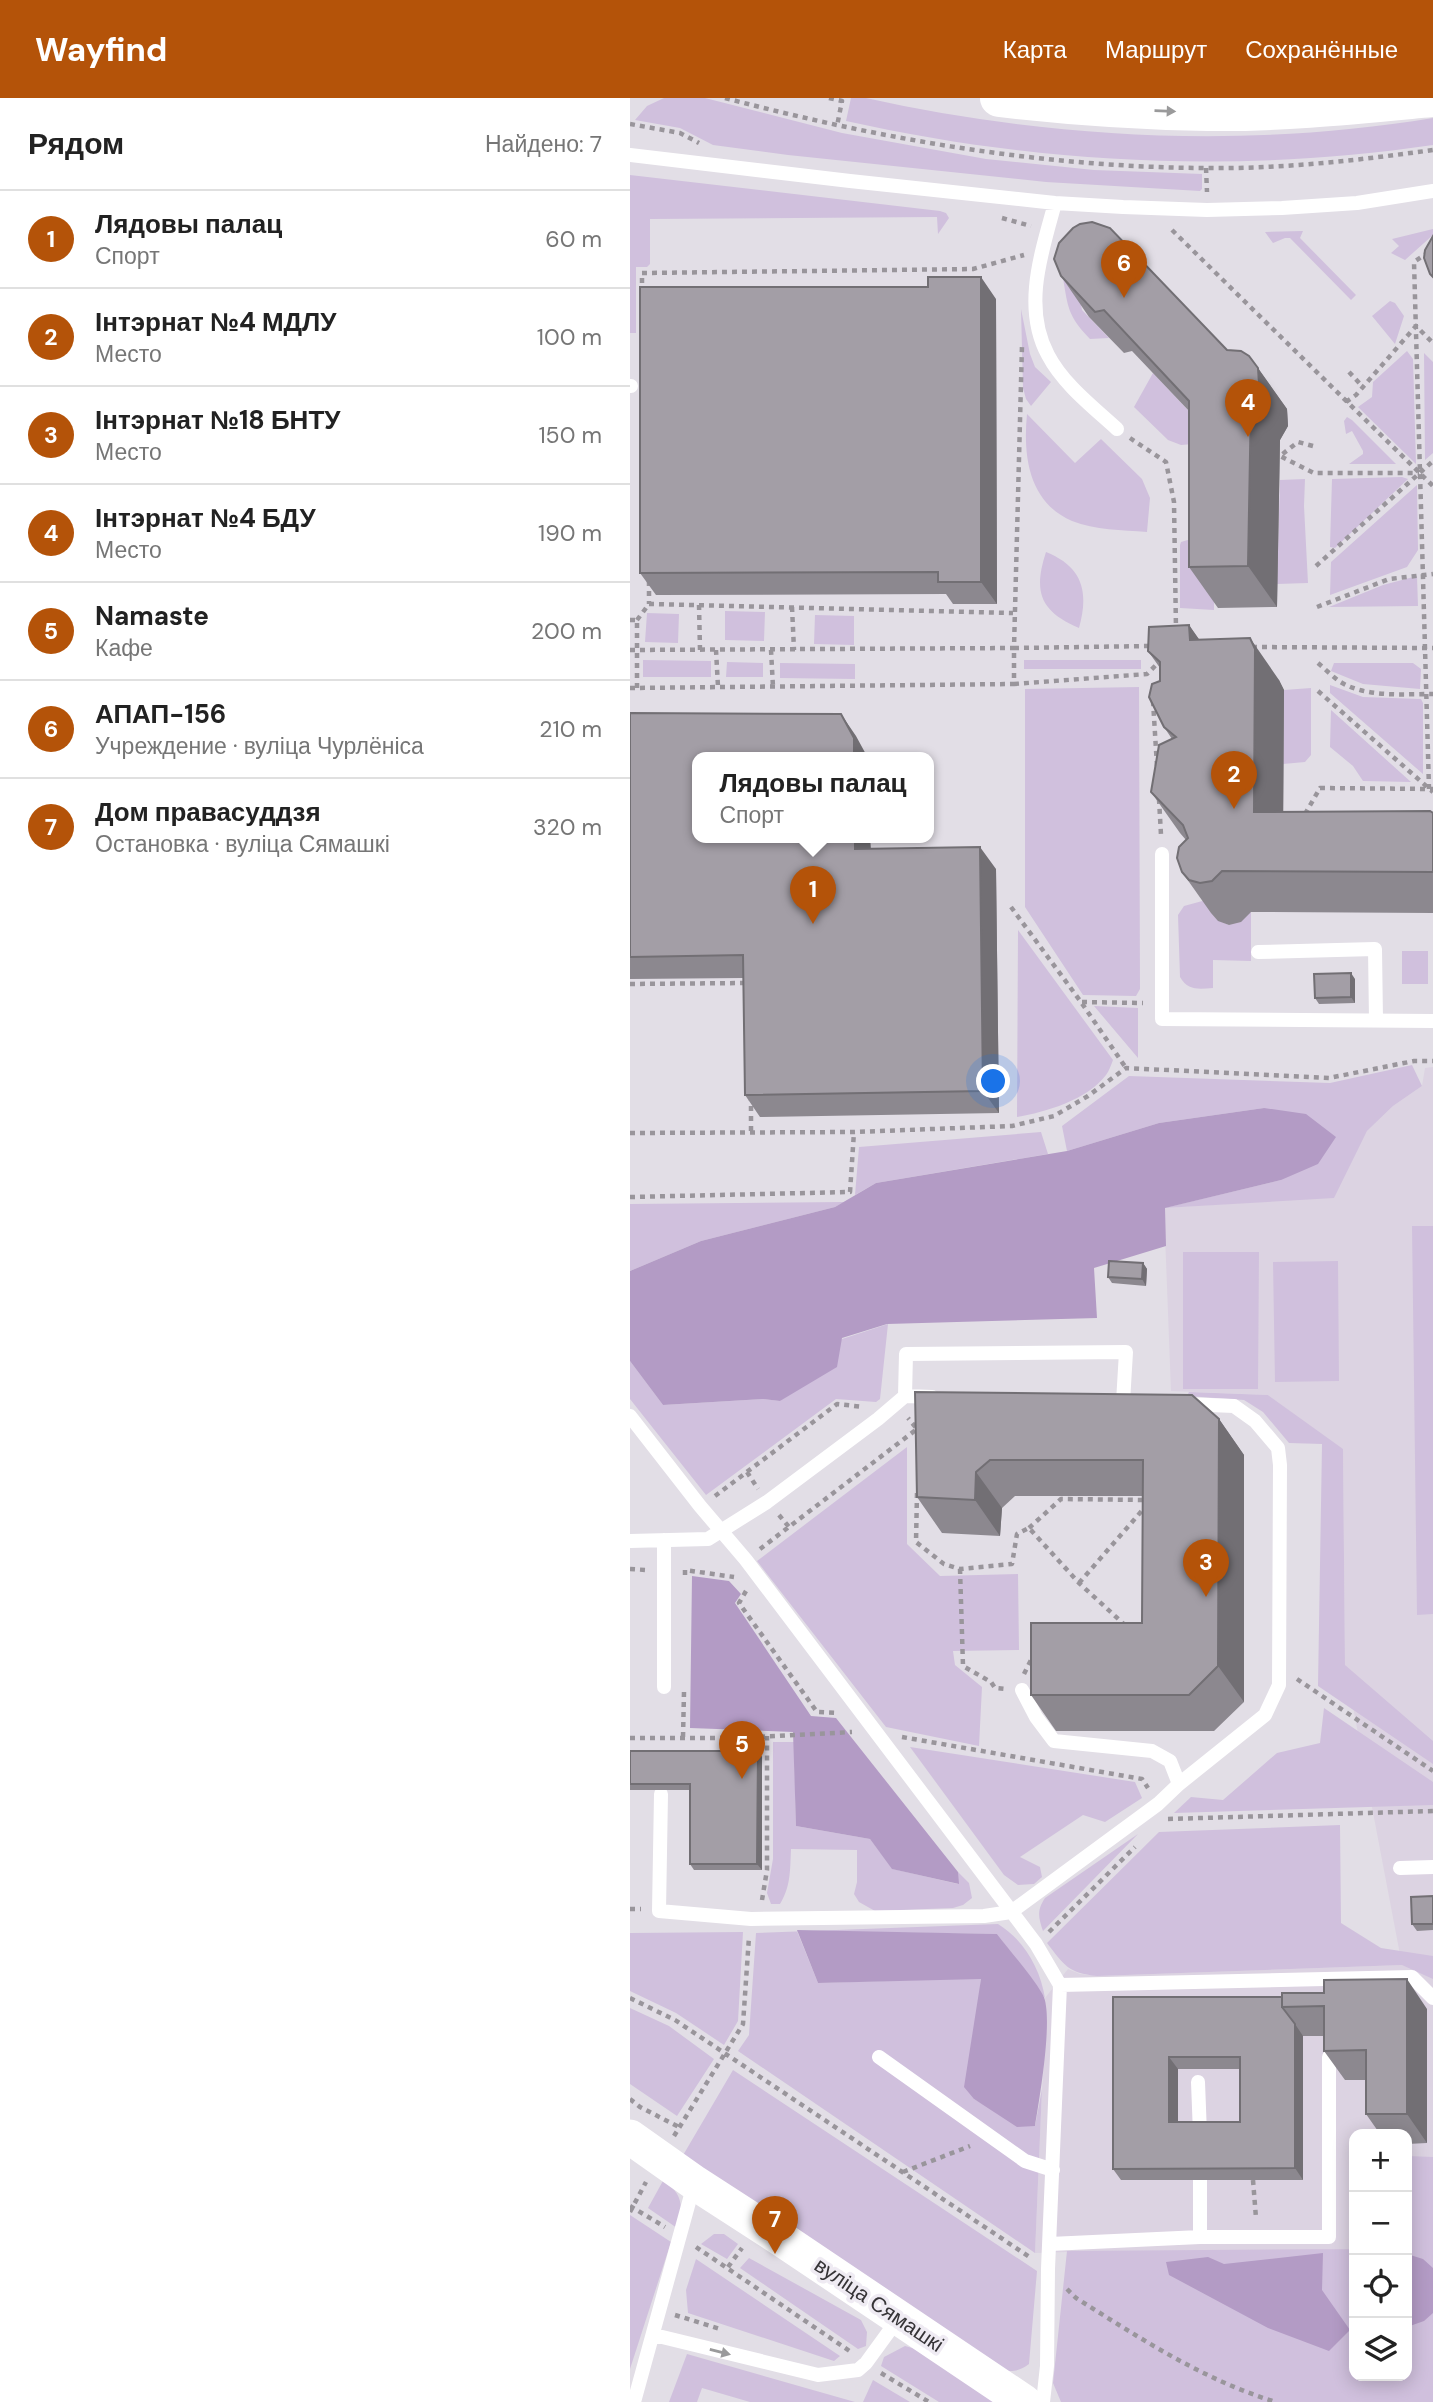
<!DOCTYPE html>
<html lang="ru">
<head>
<meta charset="utf-8">
<style>
	body { margin:0; font-family:"DM Sans",sans-serif; background:#f2f2f2; color:#222 }
	.controls { position:absolute; right:21px; bottom:21px; display:grid; overflow:hidden; border-radius:14px; box-shadow:0 4px 18px #0003 }
	.controls button { width:63px; height:63px; display:grid; place-items:center; padding:0; border:0; border-bottom:2px solid #e0e0e0; background:#fff; color:#222; font:35px sans-serif }
	.you { position:absolute; left:364px; top:984px; width:24px; height:24px; margin:-18px; border:5px solid #fff; border-radius:50%; background:#1a73e8; box-shadow:0 0 0 10px #1a73e833 }
	.badge { display:grid; place-items:center; width:46px; height:46px; border-radius:50%; background:#b45309; color:#fff; font-size:23px; font-weight:700 }
	.pin { position:absolute; translate:-50% -58px; filter:drop-shadow(0 2px 4px #0008) }
	.pin::after { content:''; position:absolute; top:37px; width:24px; height:21px; background:inherit; clip-path:polygon(0 0,100% 0,50% 100%) }
	.popup { position:absolute; left:62px; top:654px; width:242px; height:91px; box-sizing:border-box; display:grid; place-content:center; border-radius:14px; background:#fff; filter:drop-shadow(0 2px 5px #0005); font-size:23px; white-space:nowrap; color:#767676 }
	.popup b { font-size:26px; color:#222 }
	.popup::after { content:''; position:absolute; left:50%; top:100%; margin-left:-14px; border:14px solid transparent; border-top-color:#fff }
	.list { margin:0; padding:0; list-style:none }
	h2 { display:flex; justify-content:space-between; align-items:center; height:91px; margin:0; padding:0 28px; font-size:30px }
	h2 small { font-size:23px; font-weight:400; color:#767676 }
	.list li { display:grid; grid-template-columns:46px 1fr auto; gap:21px; align-items:center; box-sizing:border-box; height:98px; padding:0 28px; border-top:2px solid #e0e0e0 }
	.list b { display:block; font-size:26px; white-space:nowrap }
	.list p { margin:0; font-size:23px; white-space:nowrap; color:#767676 }
	.list em { font-size:23px; font-style:normal; color:#767676 }
	.icon { flex:none; width:38px; height:38px; fill:none; stroke:currentColor; stroke-width:2; stroke-linecap:round; stroke-linejoin:round }
	.map { position:relative; flex:none; width:803px; height:2304px; overflow:hidden }
	header { display:flex; align-items:center; gap:42px; box-sizing:border-box; height:98px; padding:0 35px; background:#b45309; color:#fff }
	header strong { font-size:33px }
	nav { display:flex; gap:38px; margin-inline-start:auto; font-size:24px }
	main { display:flex }
	aside { flex:1; background:#fff }
	.map>svg:first-child { display:block }
	.built { fill:#dcd3e2; fill-rule:evenodd }
	.green { fill:#d0c0dd }
	.forest { fill:#b39bc5 }
	.lines { fill:none; stroke-linecap:round; stroke-linejoin:round }
	.path { stroke:#99959b; stroke-width:4.5; stroke-dasharray:5 5; stroke-linecap:butt }
	.service { stroke:#fff; stroke-width:14 }
	.tertiary { stroke:#fff; stroke-width:35 }
	.secondary { stroke:#fff; stroke-width:38 }
	.wall { fill:#8c888f; fill-rule:evenodd }
	.shaded-wall { fill:#726f74 }
	.building { fill:#a39ea6; stroke:#726f74; stroke-width:2; fill-rule:evenodd }
	.oneway { fill:#9a9a9b }
	.labels { text-anchor:middle; stroke-width:7; stroke-linejoin:round; paint-order:stroke }
	.street-label { font-size:21px; fill:#363437; stroke:#efebf3 }
</style>
</head>
<body>
<header>
<strong>Wayfind</strong>
<nav><a>Карта</a><a>Маршрут</a><a>Сохранённые</a></nav>
</header>
<main>
<aside>
<h2>Рядом<small>Найдено: 7</small></h2>
<ul class="list">
<li><span class="badge">1</span><div><b>Лядовы палац</b><p>Спорт</p></div><em>60 m</em></li>
<li><span class="badge">2</span><div><b>Інтэрнат №4 МДЛУ</b><p>Место</p></div><em>100 m</em></li>
<li><span class="badge">3</span><div><b>Інтэрнат №18 БНТУ</b><p>Место</p></div><em>150 m</em></li>
<li><span class="badge">4</span><div><b>Інтэрнат №4 БДУ</b><p>Место</p></div><em>190 m</em></li>
<li><span class="badge">5</span><div><b>Namaste</b><p>Кафе</p></div><em>200 m</em></li>
<li><span class="badge">6</span><div><b>АПАП-156</b><p>Учреждение · вуліца Чурлёніса</p></div><em>210 m</em></li>
<li><span class="badge">7</span><div><b>Дом правасуддзя</b><p>Остановка · вуліца Сямашкі</p></div><em>320 m</em></li>
</ul>
</aside>
<div class="map">
<svg width="803" height="2304" viewBox="0 0 803 2304">
	<rect width="100%" height="100%" fill="#e2dee6"/>
	<path class="built" d="M803,969V2304L446,2188L437,2154L405,2155L412,1991L416,1941L415,1900L438,1871L450,1876L467,1878L772,1867L715,1567L713,1352L638,1297L541,1293L534,1110L703,1099L737,1033L763,1008L792,988L795,970ZM724,2036H777V2278H724Z"/>
	<path class="green" d="M34,0H75L212,35L356,61L464,72L572,76V91L570,93L416,84L158,57L83,47L50,30L5,22L17,8Z
		M221,0H236C422,41 615,51 803,20V47C607,76 409,66 216,23Z
		M0,77L310,113L316,115L319,120L308,136L307,119L20,121V166L17,169H6V235H0Z
		M803,131V137L775,162L761,155L769,148L762,141Z
		M673,133L670,140L726,197L721,202L660,140H655L643,145L635,134Z
		M433,180L449,196L452,212L479,240L460,241C438,218 438,210 433,180Z
		M760,203L765,205L774,218L765,246L742,218Z
		M391,211L400,256L405,269L421,284L401,308L396,301L393,290Z
		M777,253L783,261L786,366L728,309L742,299L743,284Z
		M794,255L803,264V355L795,362Z
		M523,275L588,344L551,347L538,342L504,309Z
		M397,316L445,365L471,341L512,381L520,400L517,434C492,432 465,432 442,423C398,404 393,357 397,316Z
		M717,319L722,322L766,366H719L733,356V353L722,333L716,336L714,323Z
		M772,379L778,381L705,450L700,449L702,381Z
		M675,381L674,408L678,485L647,486L650,382Z
		M787,387L788,452L777,469L700,497L701,464Z
		M561,441L584,480V512L550,510V447L551,444Z
		M416,454C453,469 459,494 449,530C410,513 403,494 416,454Z
		M787,478L788,508L699,509L753,487Z
		M95,513L135,514L134,543L95,542Z
		M17,515L49,516L48,545L15,544Z
		M185,517L224,518V547L184,546Z
		M13,562L81,563V579H13Z
		M394,562H511V571H394Z
		M97,564L133,565V579H96Z
		M150,565L225,566V581L150,580Z
		M704,565H783L791,571L790,591L733,586L701,573Z
		M700,587L733,599L791,601L793,605V676L700,595Z
		M509,589L510,891L506,898L453,897L395,809V591Z
		M681,590V657L675,664L653,666L654,592Z
		M701,612L781,684L733,683L723,668L700,649Z
		M576,802C581,815 585,822 599,827L621,814V863L583,862V890C569,891 558,893 550,879L548,817L554,808Z
		M388,832L483,962C481,967 479,973 476,977C457,1002 416,1014 387,1019Z
		M772,853H798V886H772Z
		M464,908L508,910V960Z
		M782,967L792,988L763,1008L737,1033L704,1100L534,1110L651,1082L634,1010L529,1025L437,1053L432,1028L499,978L700,985Z
		M411,1034L418,1056L246,1085L225,1097L229,1049Z
		M214,1104L205,1109L71,1143L0,1173V1106Z
		M782,1128H803V1516L787,1517Z
		M553,1154H629L628,1291H553Z
		M708,1163L709,1283L645,1284L643,1164Z
		M258,1226L250,1301L246,1304L206,1301L76,1397L0,1301V1263L33,1307L133,1301L150,1303L212,1241Z
		M559,1294L638,1297L713,1351L715,1567L803,1643V1666L688,1588L692,1346L659,1345L633,1314L614,1302L557,1298Z
		M277,1349V1446L310,1478L388,1476L389,1552L323,1553L325,1567L352,1589L349,1648L256,1629L127,1463Z
		M694,1610L803,1684V1707L544,1715L561,1699L593,1702L647,1655L690,1645Z
		M143,1644H164L166,1728L240,1741L263,1771L328,1786V1774L339,1785L342,1800L333,1807L323,1810L245,1813L229,1804L224,1796L227,1784V1752L161,1751C160,1772 161,1788 150,1806H141L137,1795L143,1761Z
		M280,1649L505,1684L512,1700L475,1724L453,1717L390,1759L410,1769L412,1779L404,1786L388,1787L374,1777Z
		M710,1727L711,1825L751,1850L803,1858V1881L772,1867L467,1878C438,1875 434,1867 417,1845L529,1734Z
		M508,1736L413,1833C408,1819 407,1812 415,1800Z
		M368,1826C394,1842 410,1870 415,1900L367,1836L167,1833L188,1885L351,1880L344,2001L363,2012L405,2028L412,1991L405,2155L108,1953L119,1937L126,1835Z
		M113,1834L108,1923L94,1947L46,1915L0,1893V1835Z
		M0,1910L39,1928L84,1961L47,2018L0,1986Z
		M103,1972L407,2173L399,2266C388,2274 382,2274 369,2272L52,2059Z
		M724,2053V2278H777V2058L803,2059V2304H431L423,2285L437,2153L724,2151Z
		M34,2081C52,2098 54,2105 47,2130L18,2110Z
		M0,2117L41,2144L0,2271Z
		M84,2136H94L108,2146L97,2161L71,2146Z
		M119,2160L231,2222L237,2234L236,2248L228,2251L110,2170Z
		M66,2161L210,2258L204,2263L58,2215L56,2192Z
		M275,2248L286,2251L367,2304H309L251,2268L254,2259Z
		M57,2256L225,2304H120L72,2290L67,2304H39Z
		M243,2282L280,2304H233Z"/>
	<path class="forest" d="M634,1010L676,1016L706,1039L688,1066L651,1082L535,1110L536,1148L464,1170L467,1220L257,1226L212,1240L207,1269L150,1303L133,1301L33,1307L0,1263V1173L71,1143L205,1109L246,1085L437,1053L529,1025Z
		M62,1478L99,1483L111,1496L105,1505L181,1618L206,1620L328,1774L329,1786L262,1771L240,1741L166,1728L163,1634L60,1630Z
		M167,1832L367,1836C382,1856 401,1876 413,1897C424,1918 409,2003 405,2028L387,2029L344,2001L334,1989L351,1881L188,1885Z
		M693,2155L692,2192L720,2232L699,2253L638,2230L539,2177L536,2164L578,2159L594,2166Z
		M777,2156L793,2161L803,2170V2215L794,2223L777,2229Z"/>
	<g class="lines">
		<path class="path" d="M95,0C261,44 430,72 603,70C670,69 737,61 803,52
			M199,0L212,3L207,28
			M0,26L50,35L69,45
			M576,70L577,94
			M372,120L401,128
			M542,132L803,388
			M12,195V175L343,171L394,157
			M719,274L733,289
			M716,304L726,297L786,228L803,245
			M500,340L536,364L544,404L546,532
			M683,348L668,344L650,358L684,375H789
			M686,468L803,363
			M19,483V506
			M69,507L70,552
			M162,509L164,552
			M687,509L759,481L803,476
			M0,522H7V590
			M7,522L19,506L383,515
			M622,549L803,550
			M0,552L384,550L392,247
			M86,552L88,589
			M141,552L143,589
			M688,565C695,571 702,578 709,583C735,600 773,596 803,596
			M384,586L517,576L531,562
			M0,590L384,586V550L522,548
			M688,593L803,694
			M523,603L527,668
			M799,691L784,164L803,151
			M529,701L531,737
			M675,716L690,690L803,691
			M381,809L451,904L496,970
			M0,886L118,885
			M452,904L513,905
			M121,1033V1002
			M0,1035L224,1034L382,1028L424,1018L458,998L496,970L699,980L784,963H803
			M0,1099L220,1094L224,1034
			M117,1374L128,1391
			M287,1395L286,1444L314,1466L330,1471L382,1466L387,1436L399,1430L449,1485L496,1528
			M85,1398L207,1306L234,1309
			M149,1417L159,1429
			M399,1430L431,1401L516,1402
			M130,1451L287,1331L278,1320
			M0,1471L16,1472
			M330,1471L333,1568L361,1584L365,1590L375,1591
			M55,1477V1472L104,1479
			M449,1485L516,1408
			M116,1493L109,1505L187,1614L209,1615
			M394,1576L404,1556
			M667,1581L803,1673
			M53,1639L54,1594
			M272,1639L512,1681L518,1690
			M0,1640H107L222,1634
			M107,1640V1658
			M538,1721L803,1713
			M132,1802L137,1772V1638
			M0,1811H11
			M419,1834L505,1749
			M0,1900L45,1922L401,2160
			M0,2001L10,2009L49,2029
			M44,2038L113,1926L119,1839
			M273,2074L340,2048
			M623,2082L626,2120
			M0,2108L35,2129
			M0,2114L16,2084
			M66,2149L221,2254
			M98,2169L112,2150
			M437,2191L446,2200C510,2240 573,2282 646,2304
			M45,2217L90,2231
			M251,2275L299,2304"/>
		<path class="service" d="M0,57L220,83L425,105L493,109L577,112L652,110L727,105L803,93
			M425,105C412,153 392,209 418,257C433,286 463,309 487,331
			M0,288H1
			M532,756V921L803,923
			M628,854L745,851L746,922
			M275,1298L276,1256L496,1254L493,1304
			M0,1318L70,1408L116,1462L406,1846L430,1887
			M0,1443L78,1441L137,1404L248,1321L275,1298L302,1299
			M34,1589V1442
			M549,1686L635,1617L649,1587L650,1367L648,1350L625,1323L604,1308L556,1306
			M31,1696L29,1813L121,1821L354,1818L381,1814L528,1706L549,1686L540,1663L522,1653L424,1643L406,1619L392,1592
			M770,1770L803,1769
			M249,1959L395,2063L423,2072
			M568,1984L570,2036
			M570,2139V2082
			M420,2146L570,2139H699V1959
			M24,2237L188,2277L228,2272L236,2265L268,2221
			M4,2304L64,2086
			M413,2304L417,2268L418,2171L430,1887L782,1879L803,1900"/>
		<path class="tertiary" d="M0,2039L65,2085L153,2142L394,2304"/>
		<path class="secondary" d="M369,0C438,8 508,13 578,14C653,15 728,7 803,0"/>
	</g>
	<path class="wall" d="M431,178L597,252L619,258L657,311L658,328L650,342L647,509L588,510L559,469V313L502,253L494,255L459,219Z
		M366,201L367,506H323L316,496L26,497L10,475Z
		M559,527L569,542L649,582L654,592L653,713L803,715V815L621,814L611,824L599,827L588,823L581,815L552,774L556,742L550,735L521,694L542,641L534,629L530,583V570L518,553Z
		M0,615L226,638L67,740H240L241,750L366,771L369,1015L130,1019L115,997L113,880L0,881Z
		M725,881V905L689,906L685,900Z
		M513,1165L517,1171L516,1188L482,1185L478,1179Z
		M285,1294L589,1321L614,1357V1604L584,1633H426L401,1597L512,1525L513,1398H385L372,1410L370,1438L312,1435L287,1399Z
		M0,1653H128L132,1659V1772H64L60,1766V1692H0Z
		M803,1798V1832L787,1833L782,1826Z
		M483,1899L797,1911V2045L777,2046V2036H750L736,2016V1982H715L694,1953V1938H673V2082H491L483,2071ZM548,1971H610V2024H548Z"/>
	<path class="shaded-wall" d="M351,179L366,201L367,506L351,484Z
		M628,270L657,311L658,328L650,342L647,509L618,468L621,301Z
		M559,527L588,568L560,542Z
		M620,540L649,582L654,592L653,755L624,714Z
		M211,616L226,638L238,660H224Z
		M225,740H240L241,773L225,751Z
		M350,749L366,771L369,1015L353,993Z
		M721,875L725,881V905L721,899Z
		M513,1165L517,1171L516,1188L512,1181Z
		M589,1321L614,1357V1604L588,1568Z
		M346,1374L372,1410L370,1438L345,1402Z
		M128,1653L132,1659V1772L127,1766Z
		M777,1881L797,1911V2045L777,2016Z
		M665,1926L673,1938V2082L665,2070Z
		M539,1959L548,1971V2036L539,2024Z"/>
	<path class="building" d="M462,124L480,130L597,252L611,253L619,258L628,270L629,286L621,301L618,468L559,469V303L474,212L465,214L431,178L424,161L429,145L443,130L450,126Z
		M803,138V179L800,176L794,160L795,152Z
		M298,179H351V484H308V474L10,475V189H298Z
		M559,527L560,542L620,540L625,551L624,714L800,713L803,715V774L592,773L582,783L570,785L559,782L552,774L547,760L549,749L558,740L553,727L521,694L529,647L546,639L534,629L519,599L522,586L530,583V564L518,553L519,529Z
		M0,615L211,616L224,640V660H67V740H225V751L350,749L353,993L115,997L113,857L0,859Z
		M721,875V899L685,900L684,876Z
		M479,1163L513,1165L512,1181L478,1179Z
		M285,1294L562,1297L589,1321L588,1568L559,1597H401V1525H512L513,1362H360L346,1374L345,1402L287,1399Z
		M0,1653H128L127,1766H60V1686H0Z
		M803,1798V1826H782L781,1799Z
		M777,1881V2016H736V1952L694,1953V1908L652,1909V1895H694V1882Z
		M483,1899H652V1909L665,1926V2070L483,2071ZM539,1959H610V2024H539Z"/>
	<defs><path id="oneway-solid" d="M-6-.8H1V-3.2L6.5 0L1 3.2V.8H-6Z" transform="scale(1.75)"/></defs>
	<g class="oneway">
		<use href="#oneway-solid" transform="translate(535 13) rotate(2)"/>
		<use href="#oneway-solid" transform="translate(90 2254) rotate(14)"/>
	</g>
	<g class="labels">
		<g class="street-label">
			<text transform="translate(249 2207) rotate(34)" y="7">вуліца Сямашкі</text>
		</g>
	</g>
</svg>
<div class="controls">
<button>+</button>
<button>−</button>
<button><svg class="icon" aria-label="locate" viewBox="0 0 24 24"><circle cx="12" cy="12" r="6"/><path d="M12 2v4M12 18v4M2 12h4M18 12h4"/></svg></button>
<button><svg class="icon" aria-label="layers" viewBox="0 0 24 24"><path d="M12 4l9 5-9 5-9-5zM3 14l9 5 9-5"/></svg></button>
</div>
<div class="you"></div>
<div class="pin badge" style="left:183px;top:826px">1</div>
<div class="popup"><b>Лядовы палац</b>Спорт</div>
<div class="pin badge" style="left:604px;top:711px">2</div>
<div class="pin badge" style="left:576px;top:1499px">3</div>
<div class="pin badge" style="left:618px;top:339px">4</div>
<div class="pin badge" style="left:112px;top:1681px">5</div>
<div class="pin badge" style="left:494px;top:200px">6</div>
<div class="pin badge" style="left:145px;top:2156px">7</div>
</div>
</main>
</body>
</html>
